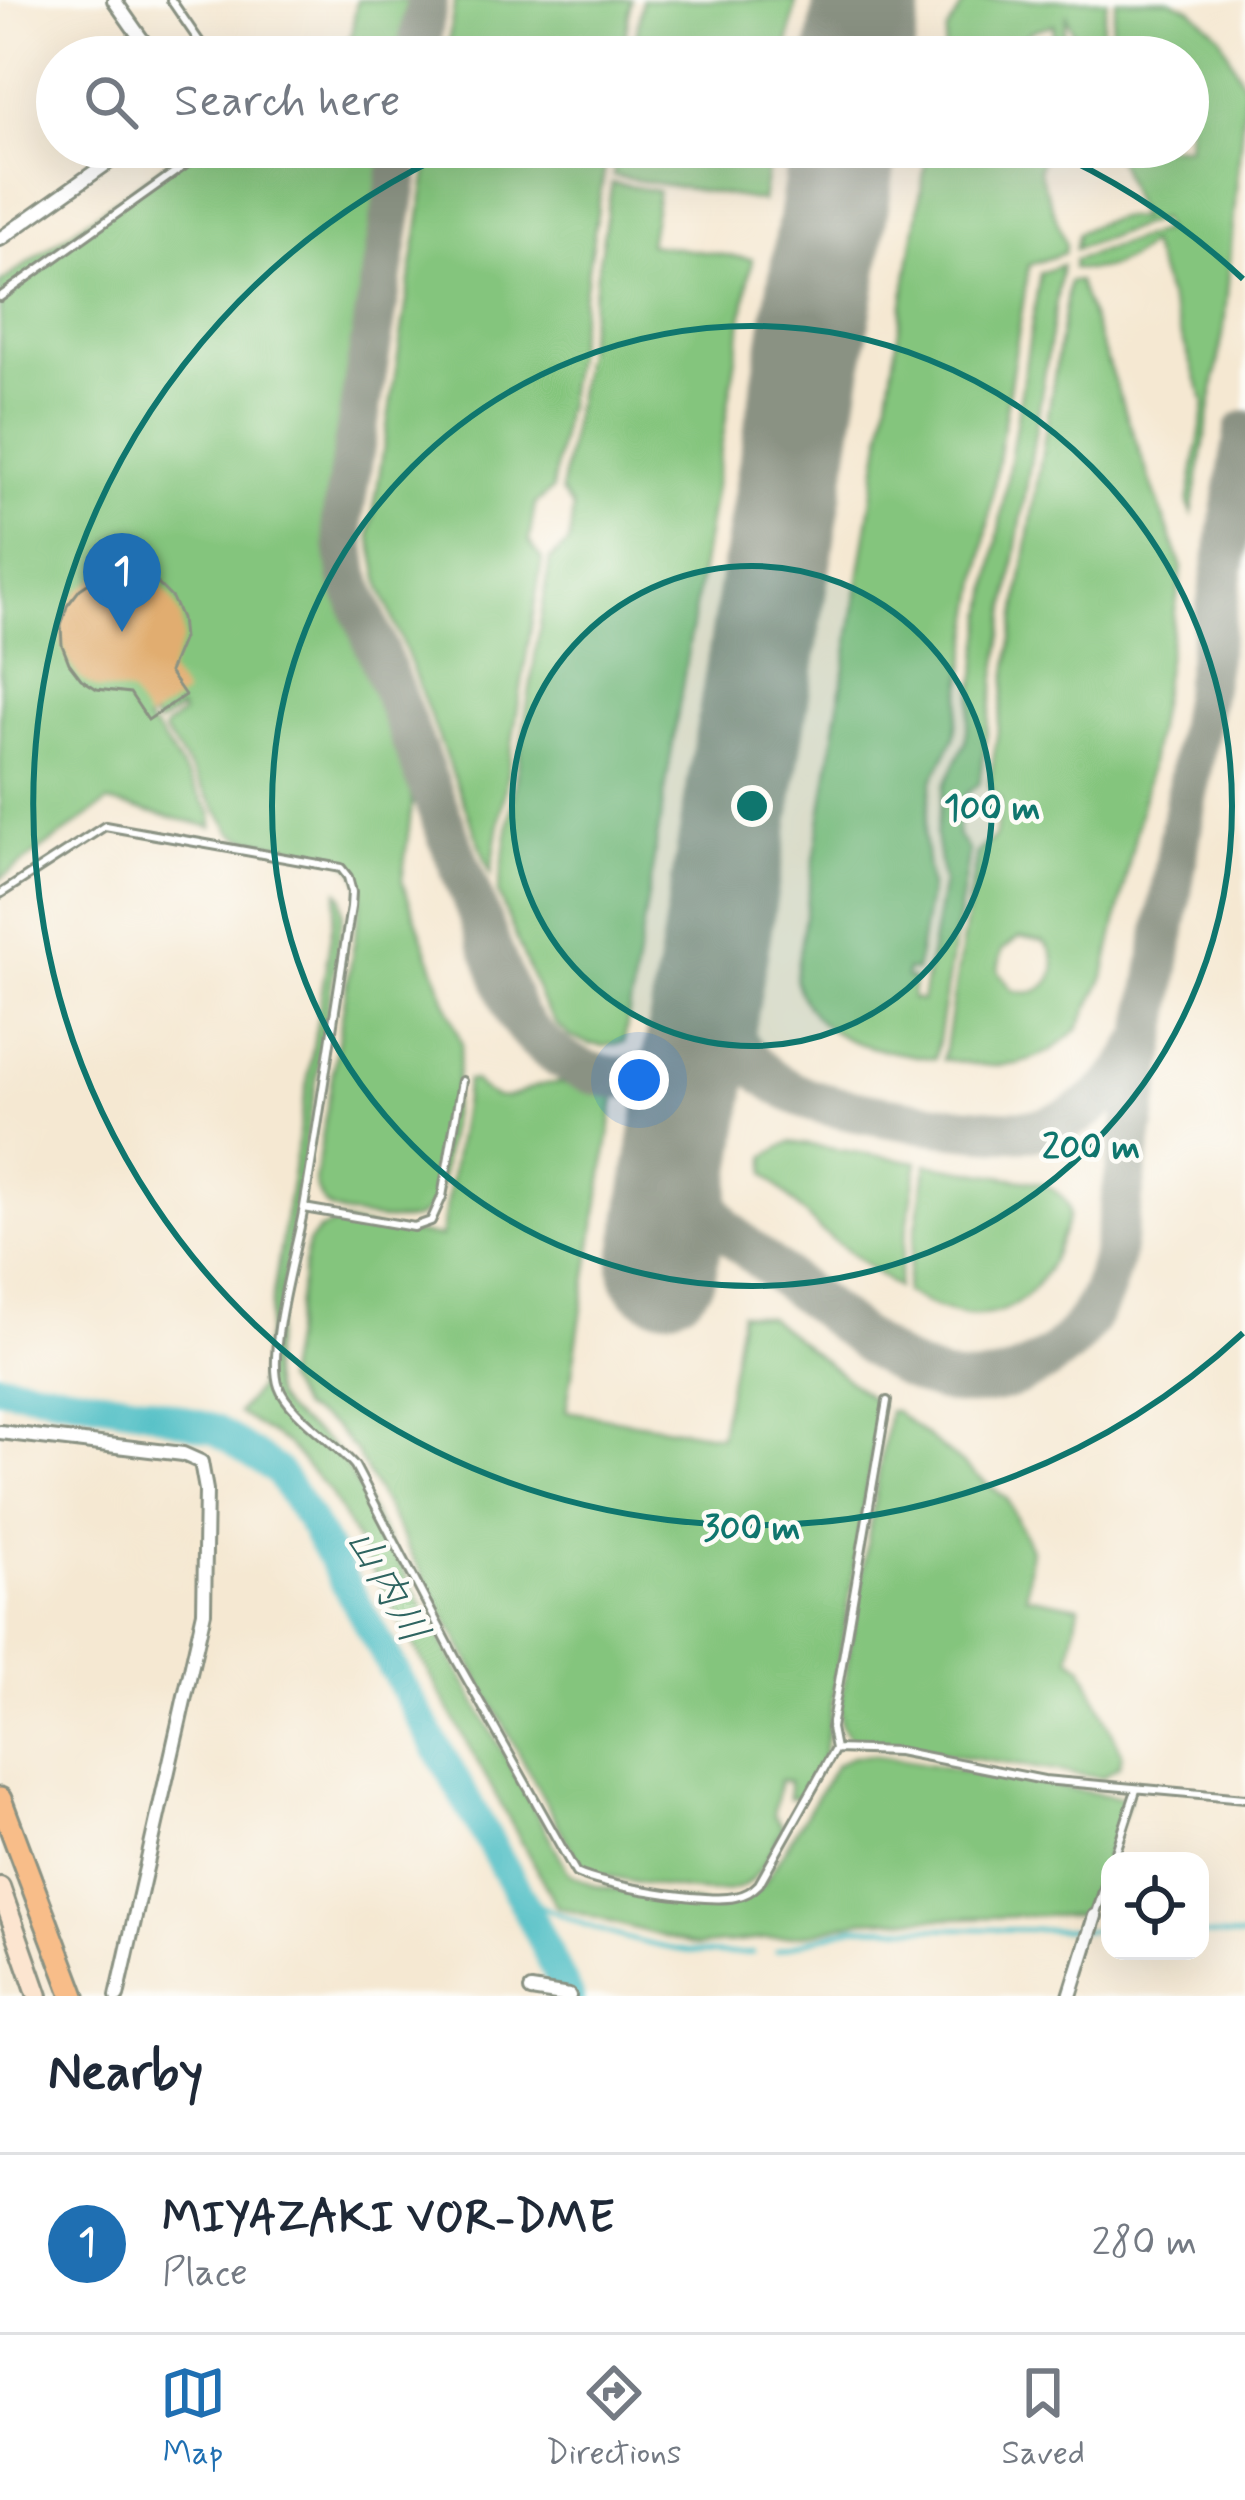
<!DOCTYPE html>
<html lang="en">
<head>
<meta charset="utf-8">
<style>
	body { margin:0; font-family:Mynerve,"Klee One",sans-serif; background:#f6f6f7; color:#1f2937 }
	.controls { position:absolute; right:36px; bottom:36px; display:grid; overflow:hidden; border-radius:24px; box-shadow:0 12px 48px #0002 }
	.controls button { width:108px; height:108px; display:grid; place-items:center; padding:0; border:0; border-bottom:3px solid #e0e1e3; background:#fff; color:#1f2937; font:60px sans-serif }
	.you { position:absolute; left:639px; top:1080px; width:42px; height:42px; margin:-30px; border:9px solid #fff; border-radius:50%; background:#1a73e8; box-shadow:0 0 0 18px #1a73e833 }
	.badge { display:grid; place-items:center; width:78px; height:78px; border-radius:50%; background:#1f6fb2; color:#fff; font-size:39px; font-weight:700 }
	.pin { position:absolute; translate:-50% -99px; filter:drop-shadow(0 3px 6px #0008) }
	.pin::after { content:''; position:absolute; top:63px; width:42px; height:36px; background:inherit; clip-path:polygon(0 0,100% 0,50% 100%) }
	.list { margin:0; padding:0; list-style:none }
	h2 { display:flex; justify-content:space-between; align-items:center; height:156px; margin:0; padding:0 48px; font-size:51px }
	h2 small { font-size:39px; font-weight:400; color:#747a83 }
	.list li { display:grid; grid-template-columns:78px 1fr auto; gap:36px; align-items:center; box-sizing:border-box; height:180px; padding:0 48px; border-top:3px solid #e0e1e3 }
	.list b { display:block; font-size:45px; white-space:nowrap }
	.list p { margin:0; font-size:39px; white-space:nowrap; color:#747a83 }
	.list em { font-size:39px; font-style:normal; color:#747a83 }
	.icon { flex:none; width:66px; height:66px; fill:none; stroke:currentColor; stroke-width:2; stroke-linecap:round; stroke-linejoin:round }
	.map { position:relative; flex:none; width:1245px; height:1996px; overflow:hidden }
	.search { position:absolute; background:#fff; box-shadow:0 12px 48px #0002; left:36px; right:36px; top:36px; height:132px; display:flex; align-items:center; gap:30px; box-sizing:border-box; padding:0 42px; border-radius:66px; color:#747a83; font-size:45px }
	.sheet { height:336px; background:#fff }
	nav { display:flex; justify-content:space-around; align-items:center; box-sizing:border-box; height:168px; border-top:3px solid #e0e1e3; background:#fff; font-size:33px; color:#747a83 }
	nav a { display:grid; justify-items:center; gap:6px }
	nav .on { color:#1f6fb2 }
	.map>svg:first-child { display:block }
	.green { fill:#84c57d; stroke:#528158; stroke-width:3; fill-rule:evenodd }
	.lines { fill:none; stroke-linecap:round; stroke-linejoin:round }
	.stream { stroke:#52c0c6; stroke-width:4.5 }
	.river { stroke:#52c0c6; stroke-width:30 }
	.taxiway { stroke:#8a9283; stroke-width:42 }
	.runway { stroke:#8a9283; stroke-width:108 }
	.building { fill:#e1ad70 }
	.lane-casing { stroke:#8a9283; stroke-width:12 }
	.street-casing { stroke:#8a9283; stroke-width:18 }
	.secondary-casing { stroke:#8a9283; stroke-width:24 }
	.primary-casing { stroke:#8a9283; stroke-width:27 }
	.lane { stroke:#fff; stroke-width:6 }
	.street { stroke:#fff; stroke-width:12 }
	.secondary { stroke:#fce5d0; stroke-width:18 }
	.primary { stroke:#f8bd89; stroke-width:21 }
	.ring { fill:none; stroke:#0f766e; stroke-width:6 }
	.labels { text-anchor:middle; stroke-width:9; stroke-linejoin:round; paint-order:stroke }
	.water-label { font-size:42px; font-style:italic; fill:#2e6460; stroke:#fdfcf7 }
	.centre { fill:#0f766e; stroke:#fdfcf7; stroke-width:6 }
	.ring-label { font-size:36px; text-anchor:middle; font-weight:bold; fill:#0f766e; stroke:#fdfcf7; stroke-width:9; stroke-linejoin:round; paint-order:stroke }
</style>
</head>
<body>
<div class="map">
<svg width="1245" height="1996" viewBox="0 0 1245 1996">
	<rect width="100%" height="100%" fill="#fdfcf7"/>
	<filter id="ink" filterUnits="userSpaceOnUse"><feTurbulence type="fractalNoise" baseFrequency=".00833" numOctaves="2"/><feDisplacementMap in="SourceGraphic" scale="24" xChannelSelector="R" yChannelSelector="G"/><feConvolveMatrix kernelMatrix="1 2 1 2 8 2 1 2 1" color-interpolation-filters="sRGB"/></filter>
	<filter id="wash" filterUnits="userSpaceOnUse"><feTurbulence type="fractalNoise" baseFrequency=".004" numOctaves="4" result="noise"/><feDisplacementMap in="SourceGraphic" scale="48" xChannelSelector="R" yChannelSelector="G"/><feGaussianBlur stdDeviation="2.7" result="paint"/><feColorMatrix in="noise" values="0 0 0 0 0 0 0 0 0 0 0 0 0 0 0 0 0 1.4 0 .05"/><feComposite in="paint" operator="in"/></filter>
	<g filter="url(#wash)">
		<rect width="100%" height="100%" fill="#f5e8d2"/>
		<path class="green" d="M357,0H412L403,57H322L351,37Z
			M455,0H631L622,57H446Z
			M642,0H796L786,57H633Z
			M966,0H1107L1098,57H1081L1067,16L1059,57H1050L1054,24L1031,31L999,57H943L947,31Z
			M1116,0H1170L1190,8L1220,35L1245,88L1224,328L1192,513L1188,503L1205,403L1149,243C1131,261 1101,275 1073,268L1074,260L1164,230L1160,219L1075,249L1078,233C1099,222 1117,214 1140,219L1113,147H1188V57H1107Z
			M191,147H388L330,501L327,546L330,568L410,785L412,805L402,881L462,1045L440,1188C435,1201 429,1212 416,1218C403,1224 339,1216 328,1207C320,1201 317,1191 315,1181L361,901C364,881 357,867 339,858L243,838L232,832L164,731L165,727L182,714L180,709L158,724L151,716L147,722L157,731L212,814V827L108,802L0,879V283Z
			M431,147H608L552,490L535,504L529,541L542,560L491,874L381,588L370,534Z
			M618,147H771L762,201L613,176Z
			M928,147L1033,150L1043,147L1039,171L1066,245L1064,253L1029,265L954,738L932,781L924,836L930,888L916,971L907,970L906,978L914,980L912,999L922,1001L943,882L936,835L944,786L965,743L1040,273L1062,265L979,783L962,798L957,834L969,851L935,1059C877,1049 814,1046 795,979Z
			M612,183L658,191L649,244L752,259L624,1042L605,1046L589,1044L571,1037L556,1024L542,1003L498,893L550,560L569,543L573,508L561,492Z
			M1078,281L1182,568L1148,777L1104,977L1078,1029L1051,1051L1019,1064L991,1066L943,1060L977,852L995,837L1001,801L989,786L1069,282ZM1019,937L1044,942C1069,968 1046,1002 1012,990L998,970L1002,950Z
			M338,891L342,896L343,914L270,1364C265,1422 314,1418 342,1458L569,1873L595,1886L710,1906L743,1900L763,1885L836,1765L852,1756L873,1755L1129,1799L1083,1915L863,1920L810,1934L697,1946L557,1907L330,1492L287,1444L238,1413L258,1388Z
			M467,1081H474C506,1117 520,1083 556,1083C576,1083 597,1088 616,1092L566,1411L720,1436L741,1313L768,1317L880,1405L823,1760L799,1797L789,1798V1782L780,1780L773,1815L783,1827C773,1845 764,1870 747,1883C721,1904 641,1881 607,1876L595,1873L578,1862L356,1452L332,1425L301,1408L284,1381L308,1243L319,1230L338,1222L441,1237Z
			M790,1142L918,1162L897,1288L820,1230L766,1174V1156Z
			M927,1164L1041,1183C1051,1188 1064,1195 1068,1207C1072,1217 1062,1232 1059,1242C1031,1322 974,1333 905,1292Z
			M889,1411H895L1007,1499L1031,1549L1026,1596L1079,1606L1070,1657L1082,1666L1122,1753L1120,1765L1103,1778L851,1740L841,1725L840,1708Z"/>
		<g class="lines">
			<path class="stream" d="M520,1896C590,1931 675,1960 753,1953
				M1200,1935L1245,1937
				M776,1951L855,1927L1110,1931"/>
			<path class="river" d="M0,1386L145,1409L216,1430L278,1471L311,1522L520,1896L569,1996"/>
			<path class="taxiway" d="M861,43L877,0
				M417,57L427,0
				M403,147L342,520L349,576L517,1016C567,1086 660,1108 704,1018
				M713,951C715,988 721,1025 746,1055C762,1074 783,1089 806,1098C845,1113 1004,1138 1044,1128C1086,1117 1121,1086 1140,1047
				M687,1128C692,1167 699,1194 722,1226C754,1255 788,1281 822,1307C891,1362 952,1416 1042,1363C1083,1339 1101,1304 1112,1260L1245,432"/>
			<path class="runway" d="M859,57L868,0
				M663,1267L844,147"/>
		</g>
		<g id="blocks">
			<path class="building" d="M118,572L139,574L157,583L172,598L181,618L183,638L169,672L185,695L148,720L130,693L97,689L81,679L69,663L62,645L61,626L67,606L80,589L98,577Z"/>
		</g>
	</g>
	<g filter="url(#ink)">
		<use href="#blocks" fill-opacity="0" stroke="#8a9283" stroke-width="3"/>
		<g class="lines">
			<defs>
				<path id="lane" d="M171,0L210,57
					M0,297L210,147
					M0,894L105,826L341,868L348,877L352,892L351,907C335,1007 321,1107 304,1207C297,1248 266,1351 279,1387C288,1413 336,1443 355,1466L458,1663L576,1873C604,1886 706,1903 735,1897C746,1895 752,1891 759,1884L835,1749L831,1728L887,1401
					M304,1208L414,1227L431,1221L442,1197L462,1081
					M835,1749L898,1751L1044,1780L1245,1798
					M1113,1861L1136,1790
					M1095,1916L1110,1869"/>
				<path id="street" d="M114,0L154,57
					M0,239L130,147
					M0,1432L183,1454L201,1462L206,1490L204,1612L117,1996
					M531,1990L569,1996
					M1070,1996L1095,1916"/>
				<path id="secondary" d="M0,1887L38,1996"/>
				<path id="primary" d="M0,1799L74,1996"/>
			</defs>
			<use href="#lane" class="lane-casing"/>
			<use href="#street" class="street-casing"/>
			<use href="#secondary" class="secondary-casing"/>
			<use href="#primary" class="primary-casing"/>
			<use href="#lane" class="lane"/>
			<use href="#street" class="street"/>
			<use href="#secondary" class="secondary"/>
			<use href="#primary" class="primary"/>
		</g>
	</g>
	<circle cx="752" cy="806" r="240" fill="#0f766e" fill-opacity=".12"/>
	<g class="ring">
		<circle cx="752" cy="806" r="240"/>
		<circle cx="752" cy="806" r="480"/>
		<path d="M1243 1333A720 720 0 1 1 459 148M1045 148A720 720 0 0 1 1243 279"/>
	</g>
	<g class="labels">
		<g class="water-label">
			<text transform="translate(389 1584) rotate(61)" y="15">山内川</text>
		</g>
	</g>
	<circle cx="752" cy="806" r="18" class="centre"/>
	<g class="ring-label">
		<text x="992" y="819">100 m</text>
		<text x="1091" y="1158">200 m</text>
		<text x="752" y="1539">300 m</text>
	</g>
</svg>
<div class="controls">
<button><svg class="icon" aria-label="locate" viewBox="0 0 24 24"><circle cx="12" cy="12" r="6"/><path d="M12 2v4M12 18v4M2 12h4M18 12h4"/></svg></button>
</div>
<div class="you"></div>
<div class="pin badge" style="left:122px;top:632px">1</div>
<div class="search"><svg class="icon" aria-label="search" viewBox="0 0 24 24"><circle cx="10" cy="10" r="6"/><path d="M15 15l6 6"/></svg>Search here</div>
</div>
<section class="sheet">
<h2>Nearby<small></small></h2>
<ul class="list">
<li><span class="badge">1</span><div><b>MIYAZAKI VOR-DME</b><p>Place</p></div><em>280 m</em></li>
</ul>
</section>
<nav>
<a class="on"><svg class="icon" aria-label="map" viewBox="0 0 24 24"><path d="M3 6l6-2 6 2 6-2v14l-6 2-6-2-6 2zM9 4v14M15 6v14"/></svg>Map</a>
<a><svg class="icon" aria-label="directions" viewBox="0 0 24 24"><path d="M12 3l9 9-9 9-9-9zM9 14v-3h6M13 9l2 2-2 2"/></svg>Directions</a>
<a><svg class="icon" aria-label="saved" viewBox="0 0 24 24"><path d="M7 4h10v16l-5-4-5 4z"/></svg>Saved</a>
</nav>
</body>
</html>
